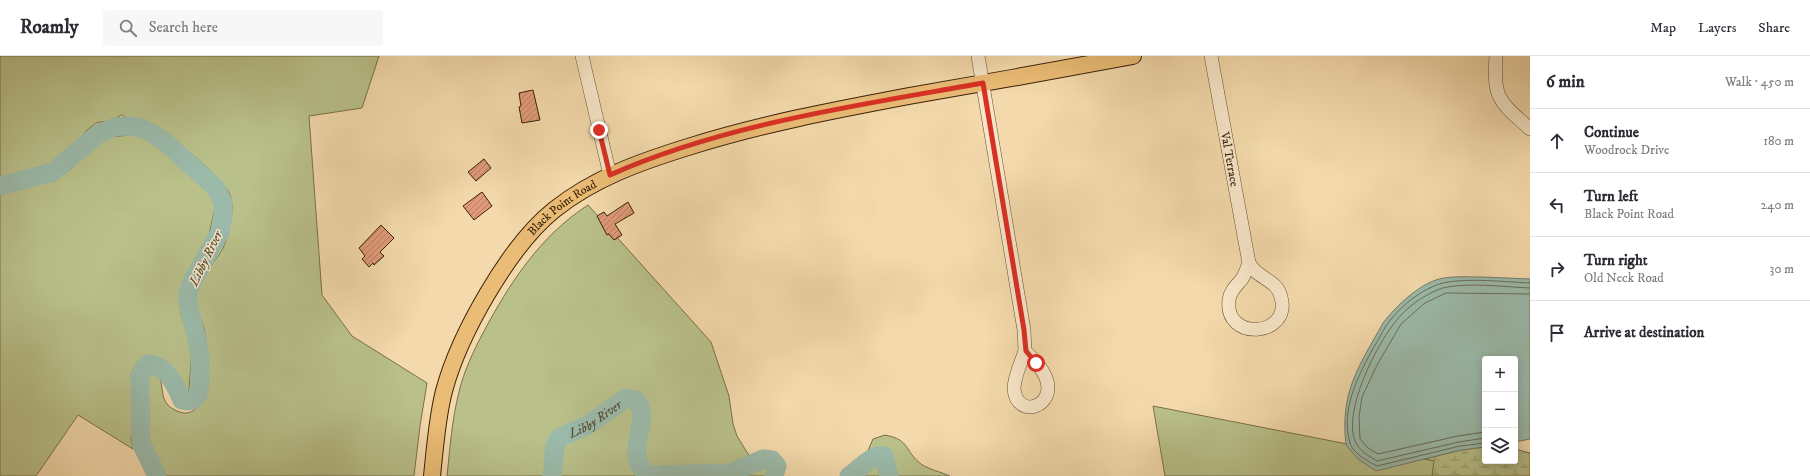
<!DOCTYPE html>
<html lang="en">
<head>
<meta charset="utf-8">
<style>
	body { margin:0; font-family:"IM FELL DW Pica",serif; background:#f7f7f7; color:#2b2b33 }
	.controls { position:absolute; right:12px; bottom:12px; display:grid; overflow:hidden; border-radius:4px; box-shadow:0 2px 10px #0003 }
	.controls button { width:36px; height:36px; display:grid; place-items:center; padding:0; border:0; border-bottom:1px solid #e1e1e2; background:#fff; color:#2b2b33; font:20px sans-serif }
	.stop { position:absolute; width:12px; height:12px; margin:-9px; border:3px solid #d93025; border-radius:50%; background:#fff }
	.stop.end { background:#d93025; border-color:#fff; box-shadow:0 1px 4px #0008 }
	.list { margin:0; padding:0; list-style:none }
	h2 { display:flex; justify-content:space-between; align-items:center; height:52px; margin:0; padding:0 16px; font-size:17px }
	h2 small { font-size:13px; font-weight:400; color:#7c7c81 }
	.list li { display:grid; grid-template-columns:26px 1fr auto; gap:12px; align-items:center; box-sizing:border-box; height:64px; padding:0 16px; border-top:1px solid #e1e1e2 }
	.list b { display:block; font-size:15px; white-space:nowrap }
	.list p { margin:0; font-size:13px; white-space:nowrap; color:#7c7c81 }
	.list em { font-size:13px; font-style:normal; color:#7c7c81 }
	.icon { flex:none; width:22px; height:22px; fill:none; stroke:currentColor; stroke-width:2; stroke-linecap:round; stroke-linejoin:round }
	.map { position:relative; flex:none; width:1530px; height:420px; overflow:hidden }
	header { display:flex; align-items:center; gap:24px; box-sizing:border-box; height:56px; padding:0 20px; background:#fff; border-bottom:1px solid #e1e1e2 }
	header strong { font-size:19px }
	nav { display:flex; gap:22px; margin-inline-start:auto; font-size:14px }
	.search { width:280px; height:36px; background:#f7f7f7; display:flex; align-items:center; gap:10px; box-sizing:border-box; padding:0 14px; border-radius:4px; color:#7c7c81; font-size:15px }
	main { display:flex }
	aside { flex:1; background:#fff }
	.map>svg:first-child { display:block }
	.wetland { fill:url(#wetland-marsh); stroke:#7a7049 }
	.green { fill:#b9c08a; stroke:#7a7049 }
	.water { fill:#9bbaaa; stroke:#747c69 }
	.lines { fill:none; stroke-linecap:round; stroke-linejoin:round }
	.shore { stroke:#6a6d59; stroke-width:1 }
	.river { stroke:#9bbaaa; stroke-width:19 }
	.building { fill:url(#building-hatch); stroke:#3a2008 }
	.minor-casing { stroke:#684e31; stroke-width:14 }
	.major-casing { stroke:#3a2008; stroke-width:18 }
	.minor { stroke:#f7e6c8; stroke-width:13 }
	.major { stroke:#eabc76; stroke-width:16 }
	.route { stroke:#d93025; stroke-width:5 }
	.labels { text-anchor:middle; stroke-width:3; stroke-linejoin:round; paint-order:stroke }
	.street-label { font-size:12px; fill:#3a2008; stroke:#f7e6c8 }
	.water-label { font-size:13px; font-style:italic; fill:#574e39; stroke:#f7e6c8 }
</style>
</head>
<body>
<header>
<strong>Roamly</strong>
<div class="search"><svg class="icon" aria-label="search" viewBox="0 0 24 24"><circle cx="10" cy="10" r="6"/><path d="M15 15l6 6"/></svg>Search here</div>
<nav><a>Map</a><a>Layers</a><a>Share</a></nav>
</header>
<main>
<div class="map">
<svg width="1530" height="420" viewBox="0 0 1530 420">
	<defs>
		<pattern id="wetland-marsh" width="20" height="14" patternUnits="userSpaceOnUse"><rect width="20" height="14" fill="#b9c08a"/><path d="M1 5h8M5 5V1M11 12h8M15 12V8" fill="none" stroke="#979c6f"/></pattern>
		<pattern id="building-hatch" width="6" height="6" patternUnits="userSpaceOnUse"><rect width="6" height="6" fill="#e09a79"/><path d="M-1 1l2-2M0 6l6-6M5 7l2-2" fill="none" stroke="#b77d61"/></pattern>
	</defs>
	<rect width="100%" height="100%" fill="#f3d9ab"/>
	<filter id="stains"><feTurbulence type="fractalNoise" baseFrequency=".005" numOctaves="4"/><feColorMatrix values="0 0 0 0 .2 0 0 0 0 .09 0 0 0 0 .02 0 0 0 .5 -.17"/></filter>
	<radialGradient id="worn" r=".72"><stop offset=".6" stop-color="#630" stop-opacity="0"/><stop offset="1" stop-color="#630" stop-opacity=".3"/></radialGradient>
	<path class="wetland" d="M1485,391V405H1515V393L1530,397V420H1364L1376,415L1461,394Z"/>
	<path class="green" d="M0,0H379L362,52L309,60L322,239L352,280L427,327L420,370L414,420H163L157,402L148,384L147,365L148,349L146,331L148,320L152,317L158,318C164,328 160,341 168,349C171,353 182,358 187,357C213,353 209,296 205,277C203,265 196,255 196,242C197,224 215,207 223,192C225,187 227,182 228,177C231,166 234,150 230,139C224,122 163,72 146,66C141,65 135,66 131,65C127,64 125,60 121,59L113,64L96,67L87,74L64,103L55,109L29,114L0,124Z
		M137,78L153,86L168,97L209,134L214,144L215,152L206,192L197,204L183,230L182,237L181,258L192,290L189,335L186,336C179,331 181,324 176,317C170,307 155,300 143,302L134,312L131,320L135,334L137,356L136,369L131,383L133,393L78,359L36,420H0V138L21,129L55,125L72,112L96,86L112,81Z
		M588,149L711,286L729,340L733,368L737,380L750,401L762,409H767L770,414L767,420H447C450,392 452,363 459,336C464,315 473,296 483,277C509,228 540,180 588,149Z
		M1153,350L1434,405L1432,420H1165Z
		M885,379C911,384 904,395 921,408C930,414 941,416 950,420H859L873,406L867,397L873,383Z"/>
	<path class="water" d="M1482,221L1530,223V383L1515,386V303H1485V391L1461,394L1376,415L1358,403L1346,389C1340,336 1358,312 1383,267C1396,250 1422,225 1444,222C1456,220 1469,221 1482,221Z"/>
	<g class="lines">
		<path class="shore" d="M1485,376L1458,380L1378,398L1368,392L1360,383L1359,361L1362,341L1377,309L1401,268L1425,247L1446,237L1530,238
			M1485,382L1459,386L1377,405C1370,401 1358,394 1355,385C1343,355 1376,289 1396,265C1406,252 1421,241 1437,234C1458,225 1506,231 1530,232
			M1485,387L1460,390L1377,410C1367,405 1353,397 1350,387C1340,353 1359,318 1375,289C1381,280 1385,269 1393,261C1404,248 1418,237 1434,230C1456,220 1504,226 1530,227"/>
		<g class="river">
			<path d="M0,130L53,116L98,78L115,71L126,70L138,71L150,76L164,85L216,132L223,147V159L220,176L192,226L188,237V248L197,283L200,299V326L198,339L193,344L187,345L182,344C175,329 167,310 149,308L144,312L140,321L141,387L157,420"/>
			<path id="s1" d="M552,420C555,407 551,393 559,382L588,369L626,342L636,344C654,363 620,402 649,419L731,417L763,403L772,404L777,410L774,420"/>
			<path d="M849,420C859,414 871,398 884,400L889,420"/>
		</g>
	</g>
	<path class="building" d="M533,34L540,64L522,67L519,51L521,50L519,37Z
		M484,103L491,112L476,125L468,116Z
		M482,136L492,150L474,164L463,150Z
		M628,146L634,157L615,168L622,179L614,184L609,178L607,179L597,160L604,156L607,160Z
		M381,169L394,182L380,196L384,200L374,209L373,207L369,211L362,203L365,200L359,192Z"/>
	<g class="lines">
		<defs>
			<g id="minor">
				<path d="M582,0L610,119"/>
				<path d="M978,0L1024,274L1025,295"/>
				<path id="s2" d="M1211,0L1249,207"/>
				<path d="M1496,0C1493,43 1499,45 1530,73"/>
				<path d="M1249,207C1257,223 1277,223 1281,241C1292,281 1224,286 1229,244C1230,235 1236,230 1242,223C1245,218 1247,212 1249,207Z"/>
				<path d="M1025,295C1033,303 1042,311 1046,322C1057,351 1017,364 1014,333C1014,321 1021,307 1025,295Z"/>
			</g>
			<g id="major">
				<path id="s3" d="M432,420C435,392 437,362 444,335C459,279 509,190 554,154C594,122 640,106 688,91C761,68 835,54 909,40C984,27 1058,14 1133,0"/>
			</g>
		</defs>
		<use href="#minor" class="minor-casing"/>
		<use href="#major" class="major-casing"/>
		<use href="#minor" class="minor"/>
		<use href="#major" class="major"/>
	</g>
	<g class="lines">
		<path class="route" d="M599,74L610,119C724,68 860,49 983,27L1024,274L1026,295L1036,307"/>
	</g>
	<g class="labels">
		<g class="street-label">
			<text dy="4" stroke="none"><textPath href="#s2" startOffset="105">Val Terrace</textPath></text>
			<text dy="4" stroke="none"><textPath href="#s3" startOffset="308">Black Point Road</textPath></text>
		</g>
		<g class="water-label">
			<text transform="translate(205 202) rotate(-64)" y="5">Libby River</text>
			<text dy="5" stroke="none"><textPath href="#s1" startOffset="80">Libby River</textPath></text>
		</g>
	</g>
	<rect width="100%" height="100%" filter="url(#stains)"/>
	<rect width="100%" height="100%" fill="url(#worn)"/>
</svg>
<div class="controls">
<button>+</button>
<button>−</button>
<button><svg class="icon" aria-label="layers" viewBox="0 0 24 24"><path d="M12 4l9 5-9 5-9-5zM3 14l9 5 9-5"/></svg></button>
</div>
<div class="stop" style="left:1036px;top:307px"></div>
<div class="stop end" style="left:599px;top:74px"></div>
</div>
<aside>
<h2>6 min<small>Walk · 450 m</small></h2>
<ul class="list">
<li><svg class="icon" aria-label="ahead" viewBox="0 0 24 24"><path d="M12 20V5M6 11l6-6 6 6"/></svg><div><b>Continue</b><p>Woodrock Drive</p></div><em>180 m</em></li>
<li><svg class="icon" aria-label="left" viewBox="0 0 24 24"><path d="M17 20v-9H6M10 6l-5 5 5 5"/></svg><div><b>Turn left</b><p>Black Point Road</p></div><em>240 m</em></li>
<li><svg class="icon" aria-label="right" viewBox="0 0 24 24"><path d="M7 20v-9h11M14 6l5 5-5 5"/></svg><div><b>Turn right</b><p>Old Neck Road</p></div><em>30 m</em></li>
<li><svg class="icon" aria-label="arrive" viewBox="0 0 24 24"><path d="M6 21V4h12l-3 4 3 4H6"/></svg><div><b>Arrive at destination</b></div></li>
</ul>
</aside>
</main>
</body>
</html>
